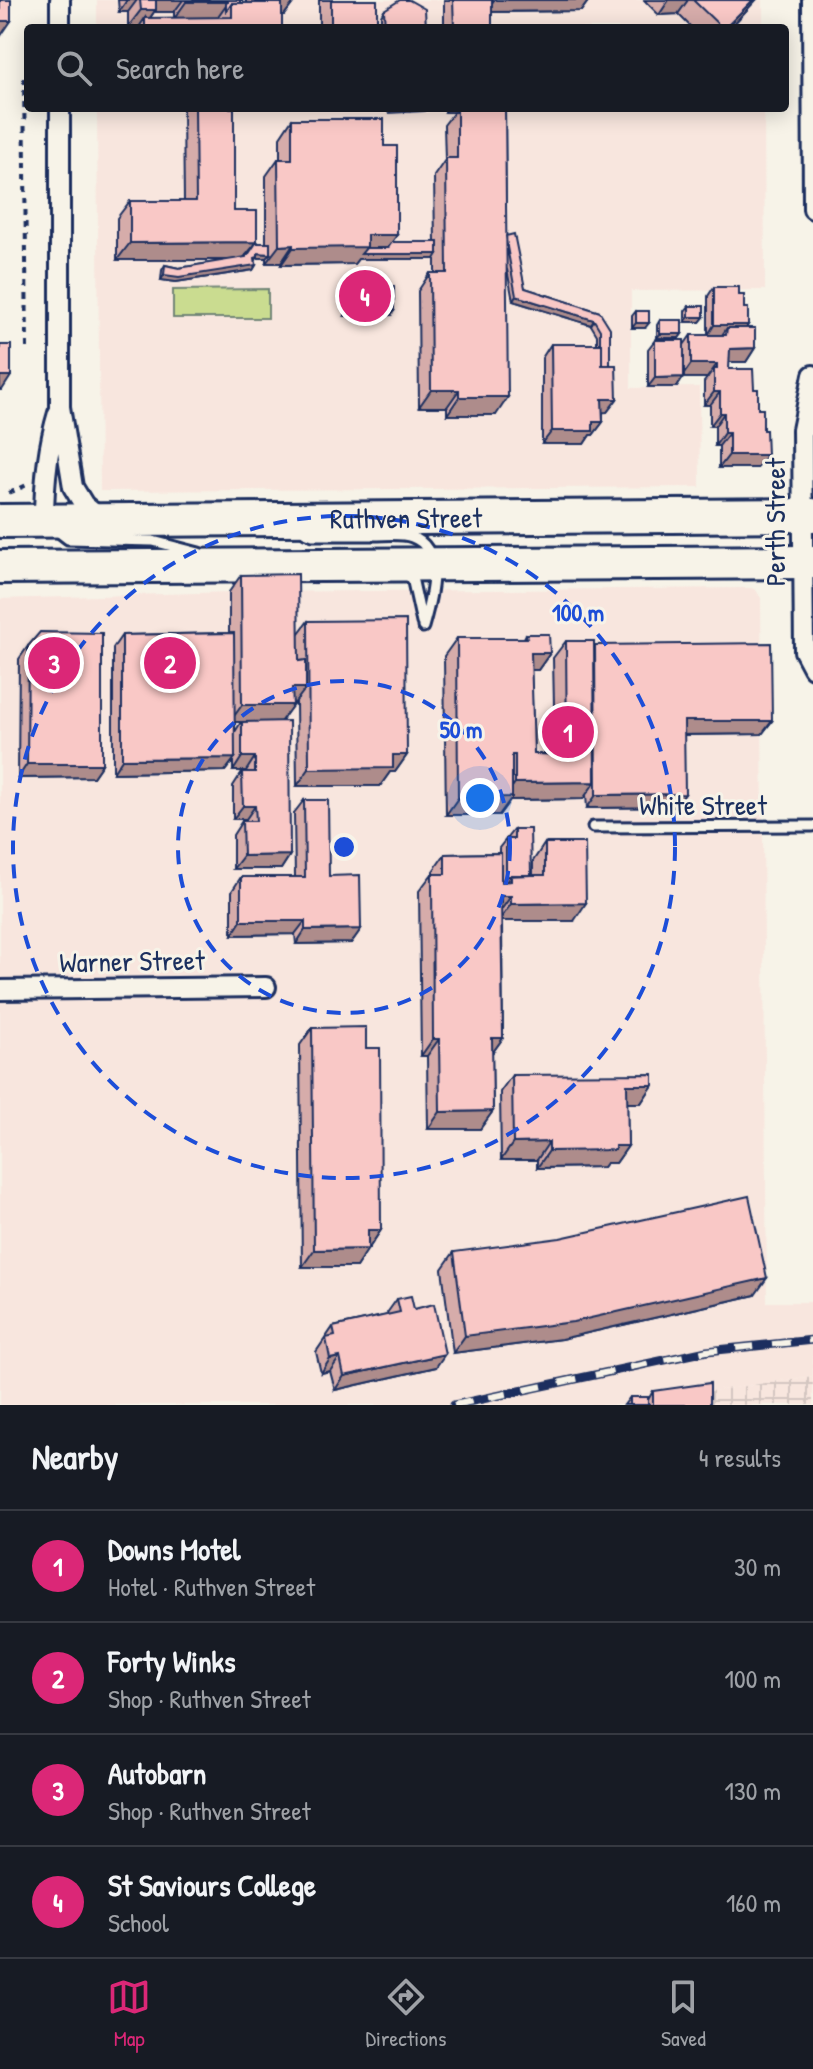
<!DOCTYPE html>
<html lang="en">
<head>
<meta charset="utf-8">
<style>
	body { margin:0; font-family:"Patrick Hand",sans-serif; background:#20242c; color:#f1f3f6 }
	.you { position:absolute; left:480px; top:798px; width:28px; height:28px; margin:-20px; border:6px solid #fff; border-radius:50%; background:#1a73e8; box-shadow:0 0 0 12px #1a73e833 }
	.badge { display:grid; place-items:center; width:52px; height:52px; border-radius:50%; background:#db2777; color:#fff; font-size:26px; font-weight:700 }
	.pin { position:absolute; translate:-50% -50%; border:4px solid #fff; box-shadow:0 2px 8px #0006 }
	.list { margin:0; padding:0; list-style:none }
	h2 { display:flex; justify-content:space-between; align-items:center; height:104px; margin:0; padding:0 32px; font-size:34px }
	h2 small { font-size:26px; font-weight:400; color:#9ea1a6 }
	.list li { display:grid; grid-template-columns:52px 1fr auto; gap:24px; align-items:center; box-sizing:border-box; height:112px; padding:0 32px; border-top:2px solid #363941 }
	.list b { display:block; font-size:30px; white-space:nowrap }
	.list p { margin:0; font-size:26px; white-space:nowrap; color:#9ea1a6 }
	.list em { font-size:26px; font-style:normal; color:#9ea1a6 }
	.icon { flex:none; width:44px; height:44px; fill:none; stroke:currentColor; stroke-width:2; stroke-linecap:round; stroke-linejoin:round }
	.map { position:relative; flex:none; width:813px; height:1405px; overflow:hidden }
	.search { position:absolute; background:#171b24; box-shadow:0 4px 20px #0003; left:24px; right:24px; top:24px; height:88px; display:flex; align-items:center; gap:20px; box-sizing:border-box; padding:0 28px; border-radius:8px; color:#9ea1a6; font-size:30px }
	.sheet { height:552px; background:#171b24 }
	nav { display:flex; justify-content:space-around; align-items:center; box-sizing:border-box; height:112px; border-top:2px solid #363941; background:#171b24; font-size:22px; color:#9ea1a6 }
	nav a { display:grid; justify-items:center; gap:4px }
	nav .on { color:#db2777 }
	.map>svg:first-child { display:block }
	.built { fill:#f8e6de }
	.industrial { fill:url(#industrial-grid) }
	.pitch { fill:#cadc90; stroke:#728677; stroke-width:2 }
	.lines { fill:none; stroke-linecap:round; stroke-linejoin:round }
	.lane-casing { stroke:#1b2f5e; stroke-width:15 }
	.street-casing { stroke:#1b2f5e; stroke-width:24 }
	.highway-casing { stroke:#1b2f5e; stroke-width:38 }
	.path { stroke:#1b2f5e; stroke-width:4; stroke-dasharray:6 6; stroke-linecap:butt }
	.lane { stroke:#f7f3e8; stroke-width:9 }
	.street { stroke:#f7f3e8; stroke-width:18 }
	.highway { stroke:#f7f3e8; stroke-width:32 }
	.rail-casing { stroke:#1b2f5e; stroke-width:9 }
	.rail { stroke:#f7f3e8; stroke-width:6; stroke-dasharray:18; stroke-linecap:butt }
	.wall { fill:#d6acaa; stroke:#1b2f5e; stroke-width:2; fill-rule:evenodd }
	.shaded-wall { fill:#ae8c8b; stroke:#1b2f5e; stroke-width:2 }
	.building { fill:#f9c8c6; stroke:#1b2f5e; stroke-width:2 }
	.ring { fill:none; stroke:#1d4ed8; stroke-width:4; stroke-dasharray:14 10 }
	.labels { text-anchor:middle; stroke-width:6; stroke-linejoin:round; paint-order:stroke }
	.street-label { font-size:28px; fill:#1b2f5e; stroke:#f7f3e8 }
	.centre { fill:#1d4ed8; stroke:#f7f3e8; stroke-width:4 }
	.ring-label { font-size:24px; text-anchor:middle; font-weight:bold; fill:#1d4ed8; stroke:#f7f3e8; stroke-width:6; stroke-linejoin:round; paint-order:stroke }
</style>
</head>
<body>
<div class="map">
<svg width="813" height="1405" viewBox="0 0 813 1405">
	<defs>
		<pattern id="industrial-grid" width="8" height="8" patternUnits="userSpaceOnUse" patternTransform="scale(2)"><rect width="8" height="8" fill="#f8e6de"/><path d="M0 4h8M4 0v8" fill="none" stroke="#d4c6c1"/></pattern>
	</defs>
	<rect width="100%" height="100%" fill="#f7f3e8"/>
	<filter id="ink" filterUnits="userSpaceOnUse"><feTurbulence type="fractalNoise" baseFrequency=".0125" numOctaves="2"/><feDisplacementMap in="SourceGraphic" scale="16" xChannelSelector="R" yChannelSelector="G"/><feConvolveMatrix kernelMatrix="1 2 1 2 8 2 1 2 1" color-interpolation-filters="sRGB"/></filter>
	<g filter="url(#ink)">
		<path class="built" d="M97,0H763V28H97Z
			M97,108H764L765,290L631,291V388L699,387L700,487L100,491Z
			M751,588L756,590L761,598L767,1302H813V1376L621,1405H0V599L229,592Z"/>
		<path class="industrial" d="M813,1376V1405H621L630,1403Z"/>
		<path class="pitch" d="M268,289V318H173V290Z"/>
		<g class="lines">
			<defs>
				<path id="lane" d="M55,529L68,539L153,541L199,553
					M305,532L313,535C334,535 355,535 375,535C387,535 401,533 412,537C446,549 430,602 423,627
					M407,573L413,582L422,623
					M593,827L813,826"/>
				<path id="street" d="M812,0L813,209
					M60,28V0
					M60,108V407L73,487L84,505L101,519
					M813,375L802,430L804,651L813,668
					M44,521C44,483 47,449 58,413
					M0,990L266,987"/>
				<g id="highway">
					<path id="s1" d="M0,521L813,515"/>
					<path d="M0,567L813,562"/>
				</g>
			</defs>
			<use href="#lane" class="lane-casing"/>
			<use href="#street" class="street-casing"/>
			<use href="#highway" class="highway-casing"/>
			<path class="path" d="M24,78L27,348
				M9,493L27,485"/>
			<use href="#lane" class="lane"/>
			<use href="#street" class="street"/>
			<use href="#highway" class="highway"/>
			<defs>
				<path id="rail" d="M454,1405L707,1351L813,1340"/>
			</defs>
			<use href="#rail" class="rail-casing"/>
			<use href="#rail" class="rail"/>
		</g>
		<path class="wall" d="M118,0H246H240V3H246V0H294V2L284,15H282V28H138L128,27V12H119ZM154,12H174V18H150Z
			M319,0H377V28H319Z
			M444,0H589L581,11L492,12V28H444Z
			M644,0H756L730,28H692L678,14L659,15Z
			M384,10L426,28H381V15Z
			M183,108H234V211L256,243H266V176L278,159H280V137L292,119L384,146L392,242H435L434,176L445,160L444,125L454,112H445V108H505L506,236L525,288L600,312L617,399L607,412H603V422L593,435H590L584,444H542V358L551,344H597V335L591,325L513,301L507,269L496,415H447V407H419L418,291L430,273H435V259H358L354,264L281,265V263H266V258H257L255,261L256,265L253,270L176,282L161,280L162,270L165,265L179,268L228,260H117V218L130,201H184Z
			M348,286L391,315L345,316V291Z
			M714,287L739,295L746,328L755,348L746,362H729V369L757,468H719V446H715V426H710V405H704V382L707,378H683L677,387H648V349L655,340L684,345L691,335H708V296Z
			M689,306L704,317L700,322H685V311Z
			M636,311L645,328H632V316Z
			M660,320L682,334L679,338H657V325Z
			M241,575L299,633L308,621L407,755L395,772H390L380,786H297L296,702L294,705H292L281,722L290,855L281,869H233V835L242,821H246V819H233V786L242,772H246V771H233V761L225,771L113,773V648L122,635L229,633V592ZM235,722H241L235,732Z
			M526,634L550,653L538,670H531L534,754H555L553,658L566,641L594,645L772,721L762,734L684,735L676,807L587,808L586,795L583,799L510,800L499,815H446L444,656L457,638H524Z
			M28,646L102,764L93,777L18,778L19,659Z
			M304,800L329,876L361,929L351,943L296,944L295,934L232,935V891L241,877H295L294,813Z
			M514,829L531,875H533V861L545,843L574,921H502L503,1038L492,1053L493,1111L480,1129H428L427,1056H421L419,891L432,874H433V871L445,854L499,853V848Z
			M312,1028L366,1048L381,1230L369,1248H368L356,1267H302L300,1045Z
			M512,1075L653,1085L641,1103H627L628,1146L616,1163H606L603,1167L537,1168V1160H501L500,1092Z
			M454,1252L755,1295L561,1339L453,1353L442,1269Z
			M397,1299L414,1309L436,1367L335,1390L330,1371L321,1373L316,1352L333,1327L388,1315L387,1313Z
			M653,1391L710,1405H624L630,1397L648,1400Z"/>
		<path class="shaded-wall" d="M127,0H137L128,12H119Z
			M152,0H183L174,12H154L145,25V18L139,27H128L141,10Z
			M494,0H589L581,11L486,12Z
			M669,0H688L678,14L659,15Z
			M753,0H756L730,28H725Z
			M186,2H228L216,19H174Z
			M256,2H294L284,15L246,16Z
			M0,21H11L0,37Z
			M331,108H366L365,109H330Z
			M392,108H426L424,111L389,113Z
			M447,108H456L454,112H445Z
			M367,235H397L385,252L438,254L435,259H358L354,264L281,265L293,248Z
			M257,242L242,260H117L130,243Z
			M293,245L281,263H266L279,246Z
			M258,253L270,254L266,258H257L255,262H251Z
			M256,265L253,270L176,282L161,280L164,275Z
			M516,296L594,320L591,325L513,301Z
			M349,311H394L391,315L345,316Z
			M689,317H704L700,322H685Z
			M636,323H649L645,328H632Z
			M714,325H748L742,334L727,328L722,335H708Z
			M660,334H682L679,338H657Z
			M755,348L746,362H721L730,349Z
			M691,364H717L707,378H683L677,387H648L655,378L682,377Z
			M0,376H11L2,390H0Z
			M431,390H459L447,407H419Z
			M714,392H720L710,405H704Z
			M459,397H508L496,415H447Z
			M602,399H617L607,412L593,413Z
			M720,413H724L715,426H710Z
			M593,422H603L593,435H590L584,444H542L552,431Z
			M724,433H729L719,446H715Z
			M729,455H767L757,468H719Z
			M531,653H550L538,670H519Z
			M292,688H306L280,722H230L242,705Z
			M684,721H772L762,734L675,735Z
			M393,755H407L395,772H390L380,786H297L309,769Z
			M242,757H255L246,771H233Z
			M235,758L225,771L113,773L122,759Z
			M27,764H102L93,777L18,778Z
			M595,782L583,799L510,800L499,815H446L458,798L505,797L515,783Z
			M685,794L676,807L587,808L596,795Z
			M243,806H255L246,819H233Z
			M290,855L281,869H233L243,856Z
			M506,876H510L504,885H499Z
			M501,896H511L499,913Z
			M586,903L574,921H499L511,904Z
			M241,921H305L295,934L232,935Z
			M361,929L351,943L296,944L305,930Z
			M492,1038H503L490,1056Z
			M433,1039H439L427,1056H421Z
			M627,1085H653L641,1103H615Z
			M493,1111L480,1129H428L440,1112Z
			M549,1142L537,1160H501L513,1143Z
			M615,1146H628L616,1163H606L603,1167L537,1168L549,1151Z
			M368,1230H381L369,1248H355Z
			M368,1249L356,1267H302L314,1250Z
			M767,1278L755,1295L561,1339L453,1353L465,1336Z
			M445,1354L436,1367L335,1390L344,1376Z
			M340,1357L330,1371L321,1373L330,1359Z"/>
		<path class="building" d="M0,0H11V21H0Z
			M140,0H156V10H141Z
			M186,0H228V2H186Z
			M228,0H240V3H232L226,12V4Z
			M256,0H294V2H256Z
			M331,0H377V28H331Z
			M400,0H409L425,9L426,28H385L384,10Z
			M453,0H492V28H454Z
			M693,0H753L725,28H722Z
			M232,3H282V28H145V18L232,17Z
			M195,108H234V211H257V242L130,243V201H196Z
			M457,108H505L508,397H459V390H431L430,273H447L446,158H457Z
			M292,119H384V146H397V235H367V247L293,248V245L279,246L278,159H292Z
			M514,234L525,288L600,312L610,328V365H602V344H600V330L594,320L516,296L507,247L506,236Z
			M392,242H438V254H361L366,248H388Z
			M256,243H270V254L258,253V257L255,258L256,265L179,277L164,275L165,265L179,268L246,257V255H248Z
			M348,286H394V311H349Z
			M714,287H739V295H744V308H748V325H714Z
			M689,306H704V317H689Z
			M636,311H649V323H636Z
			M660,320H682V334H660Z
			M727,328H755V348L730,349L729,369H753L754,389H758V409H763V430H766L767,455H729V433H724V413H720V392H714V369H717V364H691V335H726Z
			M655,340H684V377L655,378Z
			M551,344H602V365H616L617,399H602L603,422H593V431H552Z
			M0,345H11V376H0Z
			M298,574L299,661L306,660V688H292L293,705H242L241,575Z
			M406,620L407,755H393V768L309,769L308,621Z
			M40,632L102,633V764H27L28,646Z
			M234,633L235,758L122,759V635Z
			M526,634H549L550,653H531L534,754L567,755L566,641H594L595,782L515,783V755H512V797L458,798L457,638H527Z
			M771,643L772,721H684L685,794L596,795L595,645Z
			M289,721L290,855L243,856L242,821H256L255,806H243L242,772H255V757H242V722Z
			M304,800H328L329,876L360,875L361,929L305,930V921H241V877H305Z
			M514,829H530L531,875L506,876V839H514Z
			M545,843H585L586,903L511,904V896H501L503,1038H492L493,1111L440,1112L439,1039H433L432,874H445V854L501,853V882L511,881V875H545Z
			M366,1027V1048H380L381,1230H368V1249L314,1250L312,1028Z
			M653,1074V1085H627L628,1146H615V1150L549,1151V1142L513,1143L512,1075Z
			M749,1196L767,1278L573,1322L465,1336L454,1252L560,1238Z
			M411,1296L414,1309L434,1304L445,1354L344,1376L340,1357L330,1359L326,1338L335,1336L333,1327L400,1312L397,1299Z
			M710,1383V1405H653V1391Z
			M630,1397H648V1405H630Z"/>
	</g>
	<g class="ring">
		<circle cx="344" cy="847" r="166"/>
		<circle cx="344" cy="847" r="331"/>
	</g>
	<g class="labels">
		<g class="street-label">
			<text dy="10" stroke="none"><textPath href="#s1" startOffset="406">Ruthven Street</textPath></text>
			<text transform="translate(775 522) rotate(-90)" y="10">Perth Street</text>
			<text x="703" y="815">White Street</text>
			<text transform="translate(132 961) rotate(-1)" y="10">Warner Street</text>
		</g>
	</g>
	<circle cx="344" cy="847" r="12" class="centre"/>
	<g class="ring-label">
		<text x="578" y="621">100 m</text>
		<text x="461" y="738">50 m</text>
	</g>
</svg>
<div class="you"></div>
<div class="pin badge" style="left:568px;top:732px">1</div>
<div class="pin badge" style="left:170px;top:663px">2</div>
<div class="pin badge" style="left:54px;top:663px">3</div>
<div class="pin badge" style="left:365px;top:296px">4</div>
<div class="search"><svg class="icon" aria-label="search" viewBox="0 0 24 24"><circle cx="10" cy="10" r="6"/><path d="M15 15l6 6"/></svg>Search here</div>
</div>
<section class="sheet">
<h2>Nearby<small>4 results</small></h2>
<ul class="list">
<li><span class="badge">1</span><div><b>Downs Motel</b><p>Hotel · Ruthven Street</p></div><em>30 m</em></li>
<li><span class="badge">2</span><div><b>Forty Winks</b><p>Shop · Ruthven Street</p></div><em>100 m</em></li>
<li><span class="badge">3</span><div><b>Autobarn</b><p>Shop · Ruthven Street</p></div><em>130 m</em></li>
<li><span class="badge">4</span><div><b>St Saviours College</b><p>School</p></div><em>160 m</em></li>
</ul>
</section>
<nav>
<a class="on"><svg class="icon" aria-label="map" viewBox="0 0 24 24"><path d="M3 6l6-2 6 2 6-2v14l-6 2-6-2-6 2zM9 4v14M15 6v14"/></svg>Map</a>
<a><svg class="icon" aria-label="directions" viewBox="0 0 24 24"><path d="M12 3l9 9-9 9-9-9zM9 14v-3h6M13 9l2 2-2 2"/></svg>Directions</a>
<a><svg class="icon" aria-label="saved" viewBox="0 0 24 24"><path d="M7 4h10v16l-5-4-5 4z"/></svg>Saved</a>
</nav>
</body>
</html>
